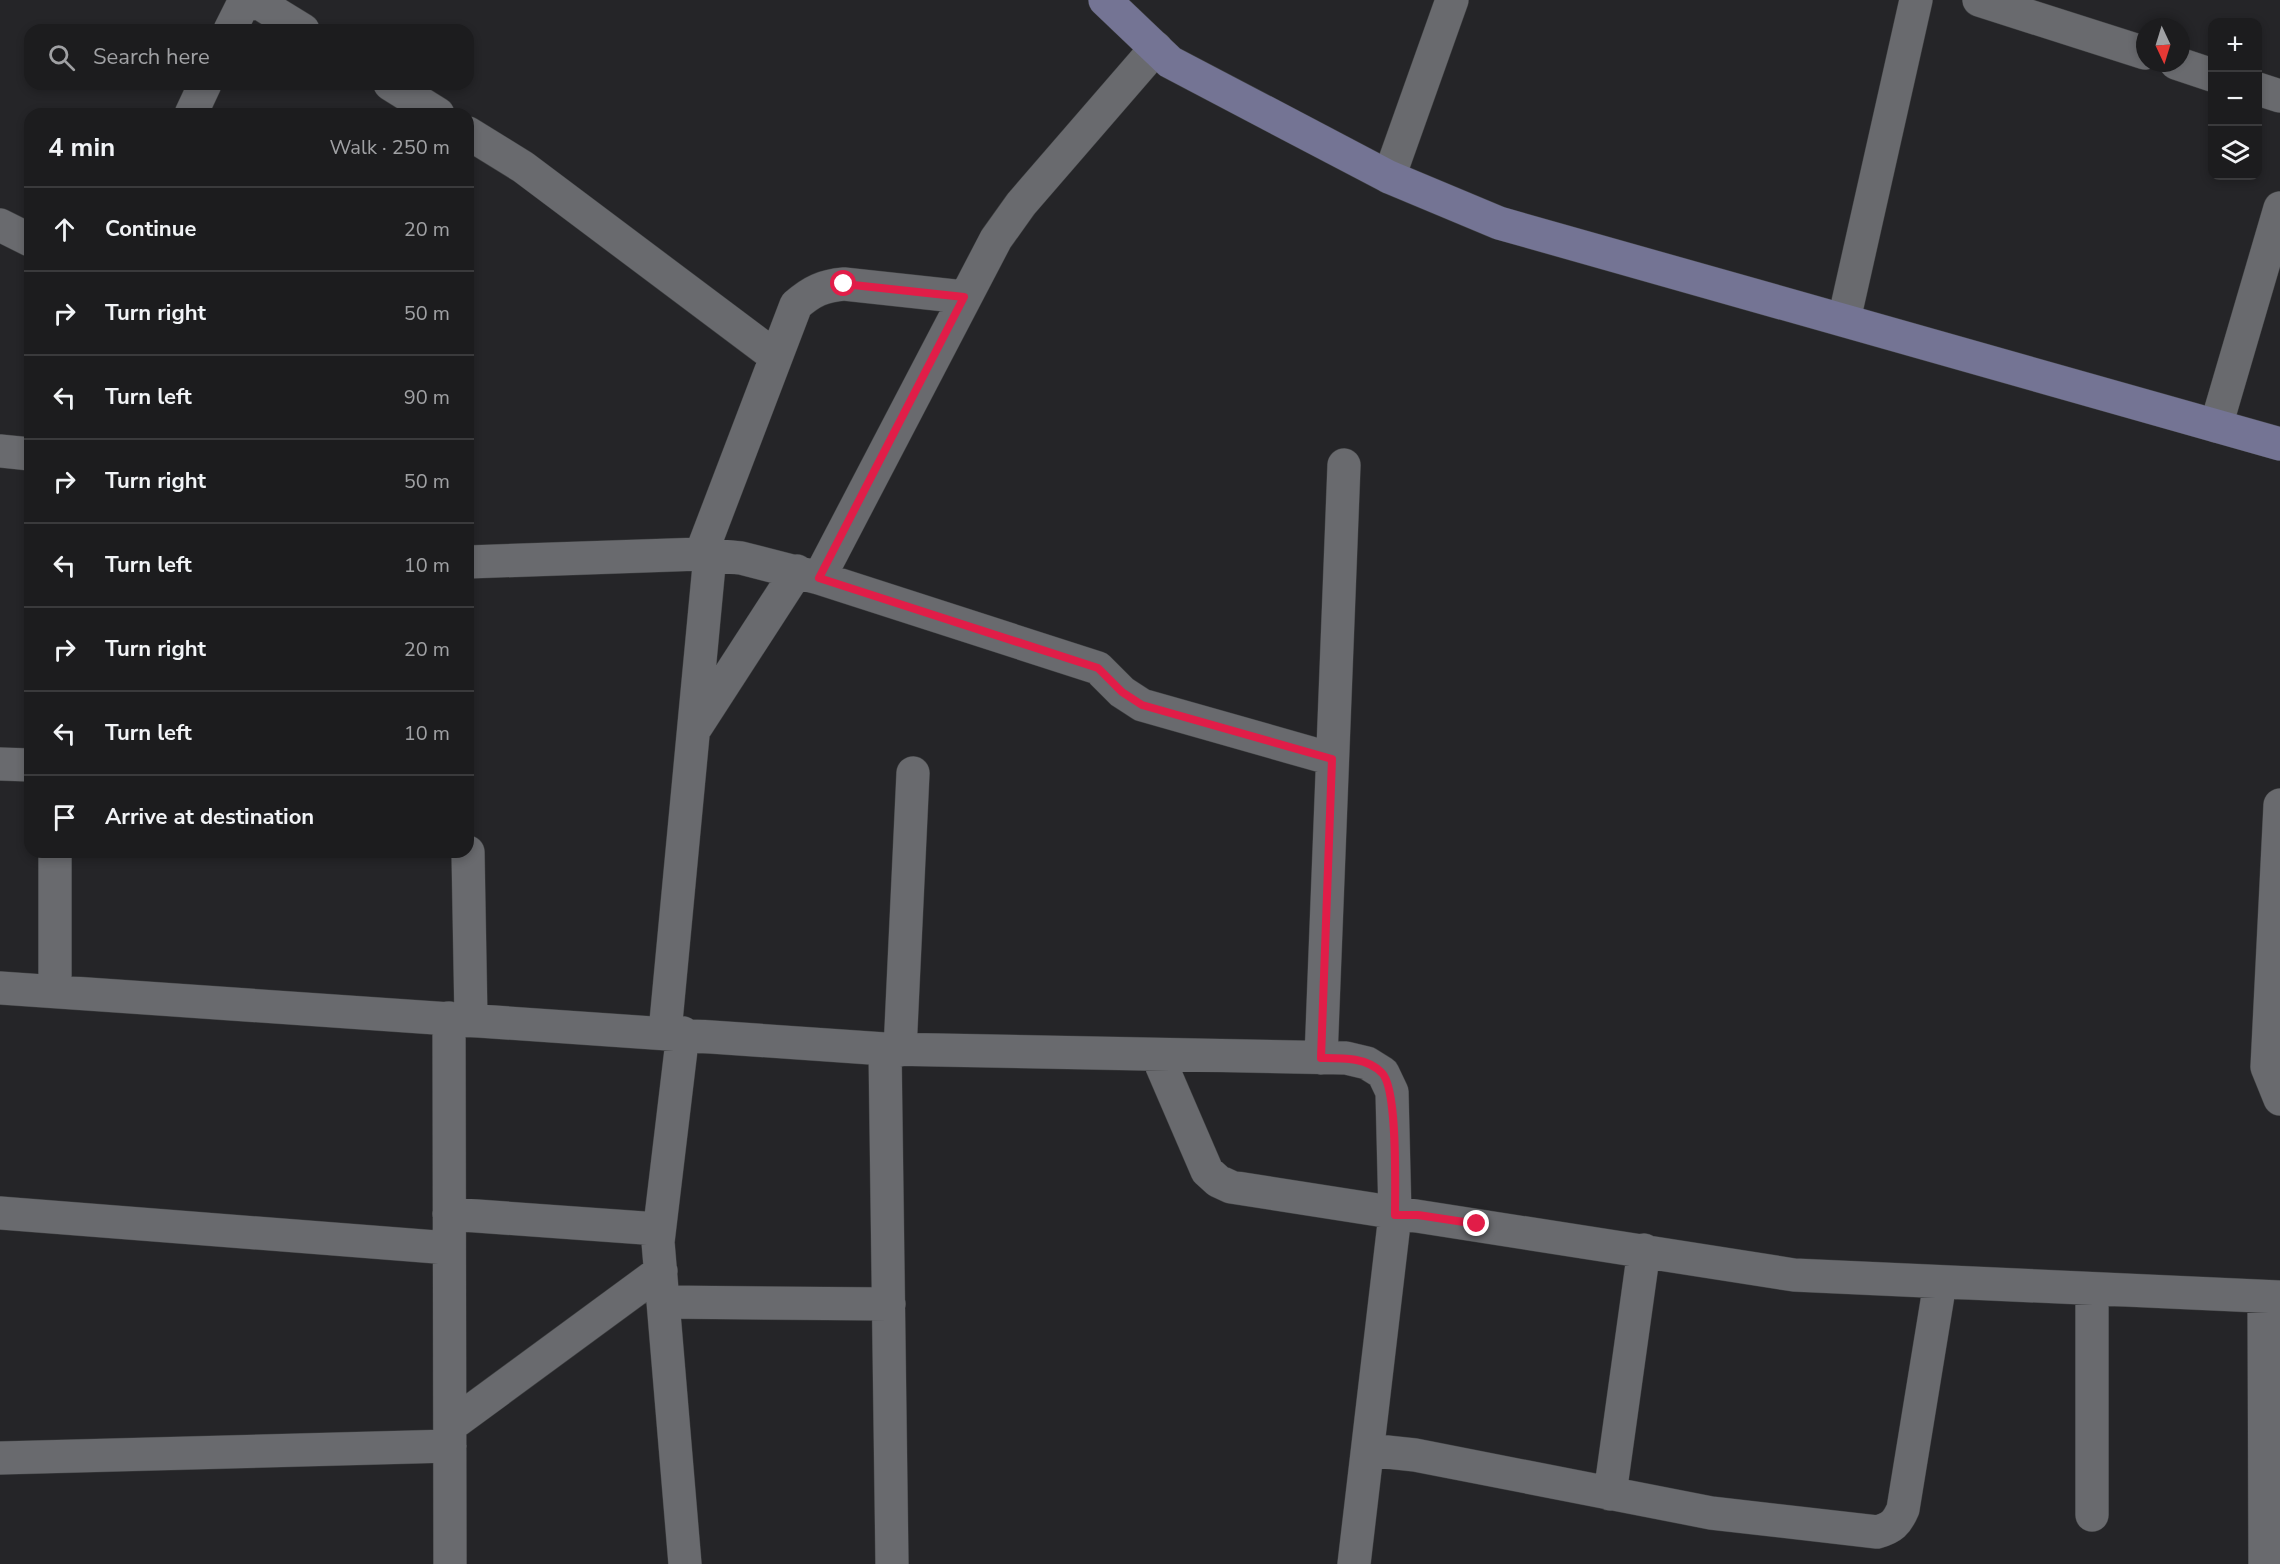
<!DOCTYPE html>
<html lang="en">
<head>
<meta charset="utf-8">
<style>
	body { margin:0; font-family:"Nunito Sans",sans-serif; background:#252527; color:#f1f3f6 }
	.controls { position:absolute; right:18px; top:18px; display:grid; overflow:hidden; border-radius:12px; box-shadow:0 3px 9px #0003 }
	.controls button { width:54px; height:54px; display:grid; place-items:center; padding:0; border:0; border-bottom:2px solid #3a3a3c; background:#1c1c1e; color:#f1f3f6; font:30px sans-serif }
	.compass { position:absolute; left:2136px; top:18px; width:54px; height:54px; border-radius:50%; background:#1c1c1e; box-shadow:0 3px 9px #0003; rotate:176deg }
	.stop { position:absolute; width:18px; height:18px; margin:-14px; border:4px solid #e11d48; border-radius:50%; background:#fff }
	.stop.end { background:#e11d48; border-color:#fff; box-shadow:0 2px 6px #0008 }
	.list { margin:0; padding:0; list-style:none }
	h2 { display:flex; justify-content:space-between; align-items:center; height:78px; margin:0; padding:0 24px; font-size:26px }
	h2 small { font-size:20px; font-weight:400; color:#a0a1a4 }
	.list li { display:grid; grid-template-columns:39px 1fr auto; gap:18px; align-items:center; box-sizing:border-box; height:84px; padding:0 24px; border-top:2px solid #3a3a3c }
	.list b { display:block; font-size:22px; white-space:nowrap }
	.list em { font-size:20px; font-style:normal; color:#a0a1a4 }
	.icon { flex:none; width:33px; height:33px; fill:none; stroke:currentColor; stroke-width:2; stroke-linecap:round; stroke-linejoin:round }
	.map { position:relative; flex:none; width:2280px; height:1564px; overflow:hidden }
	.search { position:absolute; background:#1c1c1e; box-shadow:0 3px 9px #0003; left:24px; top:24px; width:450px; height:66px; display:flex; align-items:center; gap:15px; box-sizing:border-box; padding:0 21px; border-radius:18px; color:#a0a1a4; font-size:22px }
	.panel { position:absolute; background:#1c1c1e; box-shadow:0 3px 9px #0003; left:24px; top:108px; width:450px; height:750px; border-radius:18px }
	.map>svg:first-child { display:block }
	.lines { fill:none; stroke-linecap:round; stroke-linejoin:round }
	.minor-casing { stroke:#3f4042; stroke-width:34 }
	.secondary-casing { stroke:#3f4042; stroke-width:34 }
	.minor { stroke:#696a6e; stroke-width:33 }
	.secondary { stroke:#747494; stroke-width:33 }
	.route { stroke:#e11d48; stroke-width:8 }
</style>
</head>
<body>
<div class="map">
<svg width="2280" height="1564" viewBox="0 0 2280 1564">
	<rect width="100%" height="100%" fill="#252528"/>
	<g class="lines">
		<defs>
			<path id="minor" d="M254,0L303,30
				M1979,0L2145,53
				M230,30L245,0
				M2176,63L2212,75
				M390,84L438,114
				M2258,89L2280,96
				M191,114L205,84
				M468,133L523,167L776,357
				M1389,177L1452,0
				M0,225L30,240
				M1844,320L1916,0
				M2216,426L2280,208
				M0,451L30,454
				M701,554L796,305C812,291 823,286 844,284L964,297
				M468,562L701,554L741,558L819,578L1098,668L1122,692L1142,705L1332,759
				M819,578L996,239L1021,204L1156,48
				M696,727L797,571
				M0,764L30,765
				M2280,805L2267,1067L2280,1099
				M55,852V991
				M468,852L471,1019
				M0,988L885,1049L1346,1058L1367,1063L1383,1073L1392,1092L1395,1215L1354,1564
				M449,1018L450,1564
				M665,1032L710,555
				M683,1033L658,1242L685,1564
				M885,1049L892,1564
				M900,1050L913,773
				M1157,1055L1207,1171L1218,1181L1231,1187L1794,1275L2280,1297
				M1321,1058L1344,465
				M0,1213L449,1248
				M449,1214L658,1229
				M2264,1297L2265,1564
				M663,1302L889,1304
				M450,1426L661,1271
				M1368,1450L1415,1455L1711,1513L1877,1532C1892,1528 1897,1523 1903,1509L1940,1283
				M0,1458L450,1446
				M1610,1494L1644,1250
				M2092,1515V1289"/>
			<path id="secondary" d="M1105,0L1170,62L1389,177L1499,223L2280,444"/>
		</defs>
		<use href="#minor" class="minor-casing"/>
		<use href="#secondary" class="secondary-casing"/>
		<use href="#minor" class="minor"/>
		<use href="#secondary" class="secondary"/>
	</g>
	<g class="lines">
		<path class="route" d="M844,284L964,297L819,578L1098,668L1122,692L1142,705L1332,759L1321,1058C1341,1058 1367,1057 1382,1073C1398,1089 1395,1188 1395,1215H1418L1477,1224"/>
	</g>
</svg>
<div class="controls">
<button>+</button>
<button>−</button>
<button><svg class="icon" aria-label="layers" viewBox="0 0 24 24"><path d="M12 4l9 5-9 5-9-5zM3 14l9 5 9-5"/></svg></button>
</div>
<svg class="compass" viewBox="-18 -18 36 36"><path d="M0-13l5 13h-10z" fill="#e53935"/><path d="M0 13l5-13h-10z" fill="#a0a1a4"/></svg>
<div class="stop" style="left:844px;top:284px"></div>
<div class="stop end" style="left:1477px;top:1224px"></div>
<div class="search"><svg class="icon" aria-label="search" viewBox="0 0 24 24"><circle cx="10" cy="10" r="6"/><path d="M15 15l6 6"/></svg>Search here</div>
<section class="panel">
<h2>4 min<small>Walk · 250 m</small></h2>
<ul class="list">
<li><svg class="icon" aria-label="ahead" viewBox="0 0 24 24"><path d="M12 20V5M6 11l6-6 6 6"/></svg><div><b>Continue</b></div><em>20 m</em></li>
<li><svg class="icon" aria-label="right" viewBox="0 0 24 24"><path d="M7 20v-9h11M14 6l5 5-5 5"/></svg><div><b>Turn right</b></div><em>50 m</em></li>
<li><svg class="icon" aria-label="left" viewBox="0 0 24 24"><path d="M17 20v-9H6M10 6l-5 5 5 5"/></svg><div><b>Turn left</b></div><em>90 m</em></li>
<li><svg class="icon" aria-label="right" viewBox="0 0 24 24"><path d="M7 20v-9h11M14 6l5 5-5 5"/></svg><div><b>Turn right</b></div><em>50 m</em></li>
<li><svg class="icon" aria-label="left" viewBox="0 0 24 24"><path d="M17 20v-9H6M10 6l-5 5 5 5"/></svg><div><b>Turn left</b></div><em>10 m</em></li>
<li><svg class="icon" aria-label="right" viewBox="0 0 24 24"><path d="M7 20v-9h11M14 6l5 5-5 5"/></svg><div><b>Turn right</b></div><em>20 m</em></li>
<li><svg class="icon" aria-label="left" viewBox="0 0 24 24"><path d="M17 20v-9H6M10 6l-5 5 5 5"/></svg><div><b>Turn left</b></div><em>10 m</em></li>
<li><svg class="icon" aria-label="arrive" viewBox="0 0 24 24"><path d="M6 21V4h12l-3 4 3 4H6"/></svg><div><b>Arrive at destination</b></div></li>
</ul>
</section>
</div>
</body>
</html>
